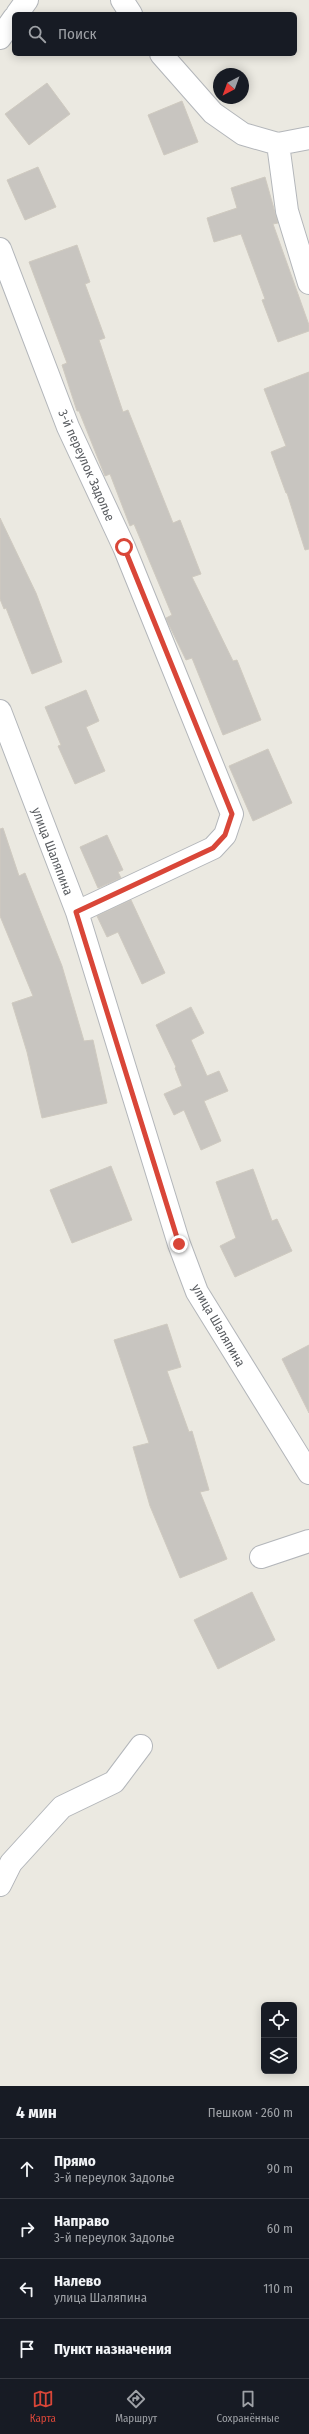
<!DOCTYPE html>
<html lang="ru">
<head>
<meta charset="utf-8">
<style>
	body { margin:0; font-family:"Fira Sans Condensed",sans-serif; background:#242831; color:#f1f3f6 }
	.controls { position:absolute; right:12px; bottom:12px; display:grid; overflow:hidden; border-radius:6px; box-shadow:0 2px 10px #0003 }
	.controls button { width:36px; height:36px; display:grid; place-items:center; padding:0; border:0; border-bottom:1px solid #363941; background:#171b24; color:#f1f3f6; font:20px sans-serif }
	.compass { position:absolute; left:213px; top:68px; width:36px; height:36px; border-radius:50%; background:#171b24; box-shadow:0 2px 10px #0003; rotate:221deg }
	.stop { position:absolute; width:12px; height:12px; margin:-9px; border:3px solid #d94638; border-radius:50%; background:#fff }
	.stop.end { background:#d94638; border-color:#fff; box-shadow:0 1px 4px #0008 }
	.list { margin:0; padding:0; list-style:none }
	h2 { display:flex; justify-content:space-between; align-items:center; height:52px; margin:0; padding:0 16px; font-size:17px }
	h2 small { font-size:13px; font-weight:400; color:#9ea1a6 }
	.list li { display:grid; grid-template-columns:26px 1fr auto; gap:12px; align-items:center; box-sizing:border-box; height:60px; padding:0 16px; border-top:1px solid #363941 }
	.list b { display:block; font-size:15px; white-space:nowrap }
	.list p { margin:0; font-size:13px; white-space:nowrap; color:#9ea1a6 }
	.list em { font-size:13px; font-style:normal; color:#9ea1a6 }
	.icon { flex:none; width:22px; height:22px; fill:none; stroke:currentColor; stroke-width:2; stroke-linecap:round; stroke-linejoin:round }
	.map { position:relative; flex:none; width:309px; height:2086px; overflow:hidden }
	.search { position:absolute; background:#171b24; box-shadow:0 2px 10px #0003; left:12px; right:12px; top:12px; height:44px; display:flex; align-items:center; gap:10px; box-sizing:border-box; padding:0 14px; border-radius:6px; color:#9ea1a6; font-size:15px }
	.sheet { height:292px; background:#171b24 }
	nav { display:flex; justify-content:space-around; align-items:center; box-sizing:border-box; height:56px; border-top:1px solid #363941; background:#171b24; font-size:11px; color:#9ea1a6 }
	nav a { display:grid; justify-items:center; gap:2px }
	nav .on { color:#d94638 }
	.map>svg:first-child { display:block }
	.building { fill:#c8c5c0; stroke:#cfcac0 }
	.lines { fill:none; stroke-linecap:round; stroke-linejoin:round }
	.minor-casing { stroke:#b3b6ba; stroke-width:24 }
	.minor { stroke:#fff; stroke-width:22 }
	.route { stroke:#d94638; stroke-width:5 }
	.labels { text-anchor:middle; stroke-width:4; stroke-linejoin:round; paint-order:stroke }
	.street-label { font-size:13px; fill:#595c60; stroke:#fff }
</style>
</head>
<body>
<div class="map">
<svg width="309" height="2086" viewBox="0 0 309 2086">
	<rect width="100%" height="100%" fill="#ebe9e1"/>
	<path class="building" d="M47,83L70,114L29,145L5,114Z
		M182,101L198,142L164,155L148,115Z
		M38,167L56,207L25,220L7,180Z
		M265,177L278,223L273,224L309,325V331L278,342L262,300L265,299L241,234L214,242L207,218L237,208L231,188Z
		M77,245L90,282L85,284L105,338L99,340L123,412L128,410L173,523L180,520L201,574L192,577L233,661L237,660L261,720L223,735L192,658L186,660L168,623L166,618L172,615L134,524L130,526L110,474L105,476L79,411H77L62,365L67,363L29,262Z
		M309,372V549L305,550L287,493H286L271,452L286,446L264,389Z
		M0,518L36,593L62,662L32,674L6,608L4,609L0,599Z
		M86,690L99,721L86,727L105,771L75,784L58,746L61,745L45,707Z
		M268,749L292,803L253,821L229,766Z
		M3,828L19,876L25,873L62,966L84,1041L93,1040L107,1103L42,1118L27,1052L12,1003L33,996L0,916V829Z
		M107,835L123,870L118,872L121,878L98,888L80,847Z
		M131,900L165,973L142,984L118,932L107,937L97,916Z
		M191,1007L204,1033L191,1040L207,1076L219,1071L228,1091L204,1101L221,1141L201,1150L184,1110L174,1115L164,1094L182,1086L175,1068L176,1067L156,1025Z
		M111,1166L132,1220L72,1243L50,1190Z
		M253,1169L272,1221L277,1219L292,1251L235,1277L220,1246L236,1238L216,1182Z
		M167,1324L181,1367L167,1371L189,1432L192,1431L209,1490L200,1492L227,1559L180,1578L150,1506L133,1447L149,1443L114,1340Z
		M309,1345V1413L282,1359Z
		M252,1592L275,1640L218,1669L194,1620Z"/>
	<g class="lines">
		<defs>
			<path id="minor" d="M122,0L131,14
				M17,14L27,0
				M0,38L14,18
				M161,54L213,113L243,134L278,144L309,138
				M278,144L287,211L309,283
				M0,249L68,427L124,547L232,814L225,835L213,848L77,912
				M0,711L77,912L179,1244L197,1292L309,1473
				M261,1557L309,1541
				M0,1885L11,1863L62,1807L114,1782L141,1746"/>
		</defs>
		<use href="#minor" class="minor-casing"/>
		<use href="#minor" class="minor"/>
	</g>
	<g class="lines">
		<path class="route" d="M124,547L232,814L225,835L213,848L76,912L179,1244"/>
	</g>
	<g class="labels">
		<g class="street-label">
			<text transform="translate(87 465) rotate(66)" y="5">3-й переулок Задолье</text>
			<text transform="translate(53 851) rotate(69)" y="5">улица Шаляпина</text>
			<text transform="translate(219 1325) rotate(60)" y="5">улица Шаляпина</text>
		</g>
	</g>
</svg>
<div class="controls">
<button><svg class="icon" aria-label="locate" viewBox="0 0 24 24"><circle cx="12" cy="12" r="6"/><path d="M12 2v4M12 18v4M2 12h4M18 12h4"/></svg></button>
<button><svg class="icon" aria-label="layers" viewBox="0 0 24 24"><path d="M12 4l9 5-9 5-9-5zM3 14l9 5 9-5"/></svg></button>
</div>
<svg class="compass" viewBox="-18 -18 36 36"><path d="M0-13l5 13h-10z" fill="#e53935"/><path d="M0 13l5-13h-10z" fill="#9ea1a6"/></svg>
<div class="stop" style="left:124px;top:547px"></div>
<div class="stop end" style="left:179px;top:1244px"></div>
<div class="search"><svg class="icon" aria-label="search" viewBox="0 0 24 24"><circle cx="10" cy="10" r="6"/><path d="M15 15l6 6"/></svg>Поиск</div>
</div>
<section class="sheet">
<h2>4 мин<small>Пешком · 260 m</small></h2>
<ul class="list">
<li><svg class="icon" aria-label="ahead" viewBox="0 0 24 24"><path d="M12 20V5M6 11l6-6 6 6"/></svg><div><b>Прямо</b><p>3-й переулок Задолье</p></div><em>90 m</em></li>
<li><svg class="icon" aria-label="right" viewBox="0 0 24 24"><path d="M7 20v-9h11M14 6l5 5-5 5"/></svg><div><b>Направо</b><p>3-й переулок Задолье</p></div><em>60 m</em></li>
<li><svg class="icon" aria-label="left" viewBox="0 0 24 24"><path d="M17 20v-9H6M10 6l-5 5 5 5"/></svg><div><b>Налево</b><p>улица Шаляпина</p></div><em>110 m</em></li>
<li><svg class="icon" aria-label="arrive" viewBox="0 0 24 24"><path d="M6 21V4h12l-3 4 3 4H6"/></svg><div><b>Пункт назначения</b></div></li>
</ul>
</section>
<nav>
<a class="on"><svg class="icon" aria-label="map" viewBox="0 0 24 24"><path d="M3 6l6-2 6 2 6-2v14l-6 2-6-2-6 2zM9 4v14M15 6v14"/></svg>Карта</a>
<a><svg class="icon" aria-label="directions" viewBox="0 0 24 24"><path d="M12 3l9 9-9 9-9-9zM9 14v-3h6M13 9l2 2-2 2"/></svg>Маршрут</a>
<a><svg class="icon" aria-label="saved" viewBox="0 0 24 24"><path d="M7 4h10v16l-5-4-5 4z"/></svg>Сохранённые</a>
</nav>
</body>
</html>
